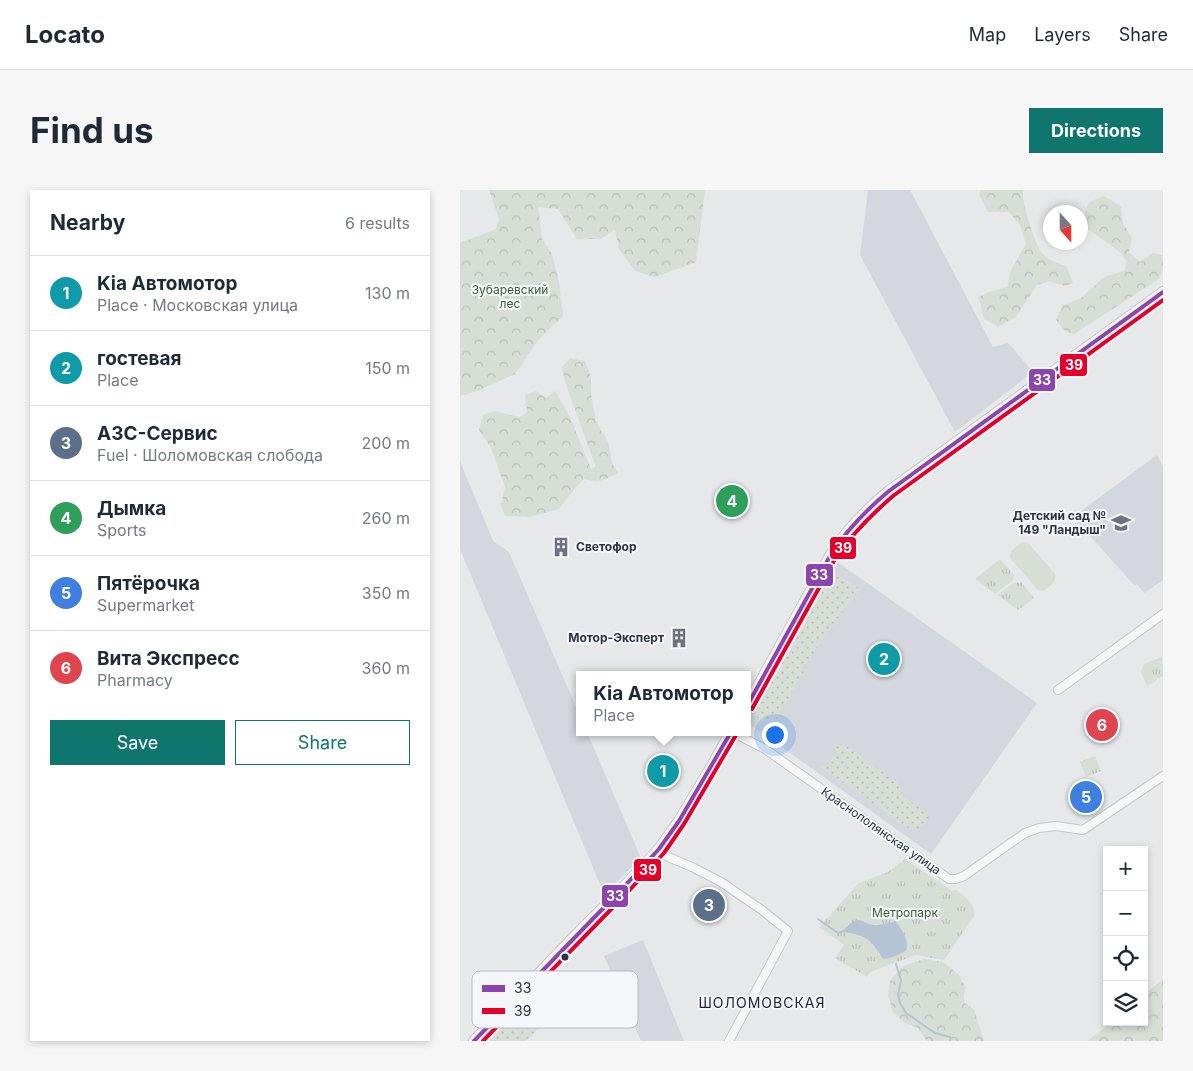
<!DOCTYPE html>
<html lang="en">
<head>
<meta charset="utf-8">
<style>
	body { margin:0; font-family:Inter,sans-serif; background:#f6f6f7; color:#1f2937 }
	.controls { position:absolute; right:15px; bottom:15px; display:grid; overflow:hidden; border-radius:0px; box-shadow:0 2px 8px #0003 }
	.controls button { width:45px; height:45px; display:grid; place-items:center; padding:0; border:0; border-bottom:1px solid #e0e1e3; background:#fff; color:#1f2937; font:25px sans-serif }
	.compass { position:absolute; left:583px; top:15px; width:45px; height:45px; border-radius:50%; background:#fff; box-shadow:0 2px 8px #0003; rotate:159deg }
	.you { position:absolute; left:314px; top:544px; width:18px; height:18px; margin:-12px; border:4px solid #fff; border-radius:50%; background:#1a73e8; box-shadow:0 0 0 8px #1a73e833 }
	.badge { display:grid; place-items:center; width:32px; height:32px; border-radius:50%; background:#0f766e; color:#fff; font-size:16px; font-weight:700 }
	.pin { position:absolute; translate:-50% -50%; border:2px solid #fff; box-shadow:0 1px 5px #0006 }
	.popup { position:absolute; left:116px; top:481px; width:175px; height:65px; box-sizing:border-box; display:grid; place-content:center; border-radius:0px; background:#fff; filter:drop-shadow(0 1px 4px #0005); font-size:16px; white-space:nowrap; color:#747a83 }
	.popup b { font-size:19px; color:#1f2937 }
	.popup::after { content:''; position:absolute; left:50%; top:100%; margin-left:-10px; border:10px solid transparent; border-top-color:#fff }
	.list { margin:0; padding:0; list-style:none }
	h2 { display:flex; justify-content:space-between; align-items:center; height:65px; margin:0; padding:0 20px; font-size:21px }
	h2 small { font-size:16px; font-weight:400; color:#747a83 }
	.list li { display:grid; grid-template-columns:32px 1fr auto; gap:15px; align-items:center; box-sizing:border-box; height:75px; padding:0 20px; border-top:1px solid #e0e1e3 }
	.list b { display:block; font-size:19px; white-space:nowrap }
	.list p { margin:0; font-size:16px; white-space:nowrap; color:#747a83 }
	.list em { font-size:16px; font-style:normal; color:#747a83 }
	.actions { display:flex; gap:10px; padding:15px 20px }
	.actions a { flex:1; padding:11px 0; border:1px solid #0f766e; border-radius:0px; text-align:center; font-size:18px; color:#0f766e }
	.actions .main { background:#0f766e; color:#fff }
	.icon { flex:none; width:28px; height:28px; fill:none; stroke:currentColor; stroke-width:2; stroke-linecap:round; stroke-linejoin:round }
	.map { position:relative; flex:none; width:703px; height:851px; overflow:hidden; border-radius:0px }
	header { display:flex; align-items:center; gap:30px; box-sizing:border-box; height:70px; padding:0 25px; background:#fff; border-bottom:1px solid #e0e1e3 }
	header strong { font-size:24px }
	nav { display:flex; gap:28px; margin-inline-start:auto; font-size:18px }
	.intro { display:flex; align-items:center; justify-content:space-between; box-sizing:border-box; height:120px; padding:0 30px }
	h1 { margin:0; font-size:35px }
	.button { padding:12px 22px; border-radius:0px; background:#0f766e; color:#fff; font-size:18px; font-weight:700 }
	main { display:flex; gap:30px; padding:0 30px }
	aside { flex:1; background:#fff; border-radius:0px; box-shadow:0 2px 8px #0003 }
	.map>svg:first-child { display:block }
	.built { fill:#d4d7dd }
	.grass { fill:url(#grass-dots) }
	.forest { fill:url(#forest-crowns) }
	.park { fill:url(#park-tufts) }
	.garden { fill:#d6ded6 }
	.water { fill:#b4c4d5 }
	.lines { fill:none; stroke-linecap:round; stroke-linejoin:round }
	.stream { stroke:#b4c4d5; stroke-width:2 }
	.minor-casing { stroke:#c4c6c8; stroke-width:10 }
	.secondary-casing { stroke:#c4c6c8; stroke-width:12 }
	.minor { stroke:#f5f6f7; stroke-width:8 }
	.secondary { stroke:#f8f8f8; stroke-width:10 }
	.bus-1-casing { stroke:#f4f6f9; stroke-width:8 }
	.bus-2-casing { stroke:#f4f6f9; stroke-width:8 }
	.bus-1 { stroke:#8e44ad; stroke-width:4 }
	.bus-2 { stroke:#e4002b; stroke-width:4 }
	.bus-dot { fill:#2b3445; stroke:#f4f6f9; stroke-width:2 }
	.labels { text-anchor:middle; stroke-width:4; stroke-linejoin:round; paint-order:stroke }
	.park-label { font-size:12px; fill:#3f6138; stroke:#f4f6f9 }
	.poi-label { font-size:12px; font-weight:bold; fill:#2b3445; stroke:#f4f6f9; text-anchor:end }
	.street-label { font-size:12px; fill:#2b3445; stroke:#f4f6f9 }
	.neighbourhood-label { font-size:14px; letter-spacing:1px; fill:#1d2536; stroke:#f4f6f9 }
	.key { fill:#f4f6f9; stroke:#b8bcc3; stroke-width:1 }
	.key-label { font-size:14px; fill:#2b3445 }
	.line-badge { stroke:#f4f6f9; stroke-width:2 }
	.badge-label { font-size:14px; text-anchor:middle; font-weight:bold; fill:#fff }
</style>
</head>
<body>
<header>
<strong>Locato</strong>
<nav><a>Map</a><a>Layers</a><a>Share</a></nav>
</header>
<div class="intro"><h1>Find us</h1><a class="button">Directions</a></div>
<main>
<aside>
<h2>Nearby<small>6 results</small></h2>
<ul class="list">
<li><span class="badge" style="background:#0f9aa8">1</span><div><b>Kia Автомотор</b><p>Place · Московская улица</p></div><em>130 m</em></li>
<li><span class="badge" style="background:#0f9aa8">2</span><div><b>гостевая</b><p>Place</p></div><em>150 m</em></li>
<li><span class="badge" style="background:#5c6f8a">3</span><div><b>АЗС-Сервис</b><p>Fuel · Шоломовская слобода</p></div><em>200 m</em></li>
<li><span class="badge" style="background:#2e9e5b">4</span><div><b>Дымка</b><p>Sports</p></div><em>260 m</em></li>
<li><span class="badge" style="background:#3f7fe0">5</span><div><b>Пятёрочка</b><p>Supermarket</p></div><em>350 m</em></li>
<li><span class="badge" style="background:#e0444e">6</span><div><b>Вита Экспресс</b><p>Pharmacy</p></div><em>360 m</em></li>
</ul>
<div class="actions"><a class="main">Save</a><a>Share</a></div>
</aside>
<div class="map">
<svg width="703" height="851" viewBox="0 0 703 851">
	<defs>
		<pattern id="grass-dots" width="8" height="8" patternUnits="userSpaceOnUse" patternTransform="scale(1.25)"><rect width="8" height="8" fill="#d6ded6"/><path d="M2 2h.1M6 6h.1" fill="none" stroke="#b8bfb9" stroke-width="1.8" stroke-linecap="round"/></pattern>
		<pattern id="forest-crowns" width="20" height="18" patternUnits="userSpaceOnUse" patternTransform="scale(1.25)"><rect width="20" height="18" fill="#d6ded6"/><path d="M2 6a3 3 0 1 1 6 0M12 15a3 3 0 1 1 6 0" fill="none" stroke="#b8bfb9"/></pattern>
		<pattern id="park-tufts" width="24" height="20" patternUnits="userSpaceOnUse" patternTransform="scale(1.25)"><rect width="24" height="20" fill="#d6ded6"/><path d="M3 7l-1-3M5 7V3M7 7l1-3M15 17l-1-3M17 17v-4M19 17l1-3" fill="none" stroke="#b8bfb9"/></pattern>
	</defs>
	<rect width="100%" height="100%" fill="#e6e8ea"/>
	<path class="built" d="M408,0H450L533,157L548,153L573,182L495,242L400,65Z
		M697,265L703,276V390L684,403L677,394L675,396L613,327Z
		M0,271L33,351L49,362L119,524V542H127L181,668L144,704L0,359Z
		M376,371L577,513L471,664L287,532V527Z
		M183,750L224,851H181L144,766Z"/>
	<path class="grass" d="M365,383H374L400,399L398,403L395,404L342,479L344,482L312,536L290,523Z
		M377,555H385L437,592L444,607L468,623L469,628C463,635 460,640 451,640L360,577L362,575H367L376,563L374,558Z
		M89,782L110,802L103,809L104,812L85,829L86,832L66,851H22L66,807Z"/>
	<path class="forest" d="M29,0H245L236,72L195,87L175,81L159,59L155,40L140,49H117L98,19L78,17L82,49L92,64L99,92L103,126L78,150L55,184L17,201L0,206V53L36,39L39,29Z
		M521,0H563C561,11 575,56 583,64C590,71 598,73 607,77L613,93L605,96L589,91L577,95L556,127L538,137L524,129L519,107L526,103L547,97L551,80L566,54L560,35L549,22H528L519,4Z
		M644,6L661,17L663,33L672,48L669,62L680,72L692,63L703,65V81L699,89L614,144L606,142L596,130L602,116L621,108L644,87L664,81L667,72L661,63L621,34L629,12Z
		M110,168L125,171L131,187V204L136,231L148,252L152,273L158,283L146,289L136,292L124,289L116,297L99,319L70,327L45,326L41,315L45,297L31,258L19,240L23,225L35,221L59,227L67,222L65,205L76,201L86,208L95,201L110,227L131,279L136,277L105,192L102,177Z
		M464,769L483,772L498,784L506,798C502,809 502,813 514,819L524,851H467L458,838L445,833L433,822L428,806L430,791L443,776Z
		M703,789V851H628L651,832H684V805Z"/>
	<path class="park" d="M540,369L554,385L553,390L535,404L515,389Z
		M555,392L558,393L561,392L574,408L558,420L537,405Z
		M702,467L703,486L697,489L695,492L687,496L681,482L684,474Z
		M635,566L641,581L626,587L620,572Z
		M445,669L492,701L497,700C505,707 516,714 514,726L484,770L456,765L410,782L407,787L375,768L384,755L359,737L399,693L428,682Z"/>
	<path class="garden" d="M562,352H565L569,354L595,384C597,392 589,397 583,401L578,400L550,368L551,361Z"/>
	<path class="water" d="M396,730C402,730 406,734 413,735C420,736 428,733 435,731C440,735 451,754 446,760C443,764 428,769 423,769C411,749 407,746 385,742L384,739L392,732Z"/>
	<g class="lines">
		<path class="stream" d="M358,729L378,743L384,741
			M436,774L441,790L438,805L440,813L446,823L475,843L490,847"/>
		<defs>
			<path id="minor" d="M598,500L703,424
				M272,542L305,559L489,689H496L504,686L565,643L579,638L596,636L623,640L703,586
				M199,659L206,666L234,678L261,692L302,720L328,741L269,851"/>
			<path id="secondary" d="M287,516L370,366C386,340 406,320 429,301L703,102
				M14,851L116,745L160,701L199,659L219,631L253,574L271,542"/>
		</defs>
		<use href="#minor" class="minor-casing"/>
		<use href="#secondary" class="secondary-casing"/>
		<use href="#minor" class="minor"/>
		<use href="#secondary" class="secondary"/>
		<defs>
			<path id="bus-1" d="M287,516L370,366C386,341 406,320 429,301L703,102
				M14,851L160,701L199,659L219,631L271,542"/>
			<path id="bus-2" d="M292,519L375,369C391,345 411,325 433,306L703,110
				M23,851L165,705L204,663L224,634L276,545"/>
		</defs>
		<use href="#bus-1" class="bus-1-casing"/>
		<use href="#bus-2" class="bus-2-casing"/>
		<use href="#bus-1" class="bus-1"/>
		<use href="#bus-2" class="bus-2"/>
	</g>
	<defs>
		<symbol id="school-bare" viewBox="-9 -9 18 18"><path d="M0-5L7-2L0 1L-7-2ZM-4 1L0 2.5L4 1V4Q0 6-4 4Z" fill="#6c737f" stroke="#f4f6f9" stroke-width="2.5" paint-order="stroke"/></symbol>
		<symbol id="building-bare" viewBox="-9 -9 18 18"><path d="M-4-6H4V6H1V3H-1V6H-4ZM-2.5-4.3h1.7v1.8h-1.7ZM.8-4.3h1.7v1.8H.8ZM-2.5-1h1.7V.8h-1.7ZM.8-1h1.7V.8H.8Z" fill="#6c737f" stroke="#f4f6f9" stroke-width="2.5" paint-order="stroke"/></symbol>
	</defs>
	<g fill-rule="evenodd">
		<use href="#school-bare" x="647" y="319" width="28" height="28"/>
		<use href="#building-bare" x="87" y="343" width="28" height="28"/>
		<use href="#building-bare" x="205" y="434" width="28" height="28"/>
	</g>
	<circle class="bus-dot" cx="105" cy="767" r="4.5"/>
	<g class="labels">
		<g class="park-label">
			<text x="50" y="104">Зубаревский<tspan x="50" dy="14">лес</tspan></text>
			<text x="445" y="727">Метропарк</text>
		</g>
		<g class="poi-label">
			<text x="646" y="330">Детский сад №<tspan x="646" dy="14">149 "Ландыш"</tspan></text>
			<text x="116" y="361" text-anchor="start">Светофор</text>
			<text x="204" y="452">Мотор-Эксперт</text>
		</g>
		<g class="street-label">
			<text transform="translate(421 641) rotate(35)" y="4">Краснополянская улица</text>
		</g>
		<g class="neighbourhood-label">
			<text x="302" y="818">ШОЛОМОВСКАЯ</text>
		</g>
	</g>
	<rect x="12" y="781" width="166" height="57" rx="8" class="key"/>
	<rect x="22" y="795" width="23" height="7" fill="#8e44ad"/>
	<rect x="22" y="818" width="23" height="6" fill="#e4002b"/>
	<g class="key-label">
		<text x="54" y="803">33</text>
		<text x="54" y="826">39</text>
	</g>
	<g class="line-badge">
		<rect x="599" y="163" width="29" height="24" rx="5" fill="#e4002b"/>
		<rect x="568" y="178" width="28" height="24" rx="5" fill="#8e44ad"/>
		<rect x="369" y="346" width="28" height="24" rx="5" fill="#e4002b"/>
		<rect x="345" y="373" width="29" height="24" rx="5" fill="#8e44ad"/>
		<rect x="173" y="668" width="29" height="24" rx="5" fill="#e4002b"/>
		<rect x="141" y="694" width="28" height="24" rx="5" fill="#8e44ad"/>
	</g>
	<g class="badge-label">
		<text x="614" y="180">39</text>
		<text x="582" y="195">33</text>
		<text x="383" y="363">39</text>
		<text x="359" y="390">33</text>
		<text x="188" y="685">39</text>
		<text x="155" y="711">33</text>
	</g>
</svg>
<div class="controls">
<button>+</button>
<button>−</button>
<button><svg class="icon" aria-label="locate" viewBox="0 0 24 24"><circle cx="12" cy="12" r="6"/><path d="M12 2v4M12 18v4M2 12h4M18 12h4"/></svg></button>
<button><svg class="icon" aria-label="layers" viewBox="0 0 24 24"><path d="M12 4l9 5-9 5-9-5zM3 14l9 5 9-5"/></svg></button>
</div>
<svg class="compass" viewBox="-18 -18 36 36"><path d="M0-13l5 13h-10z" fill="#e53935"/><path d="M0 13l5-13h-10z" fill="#747a83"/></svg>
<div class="you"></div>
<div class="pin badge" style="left:203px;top:581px;background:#0f9aa8">1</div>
<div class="popup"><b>Kia Автомотор</b>Place</div>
<div class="pin badge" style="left:424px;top:469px;background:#0f9aa8">2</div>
<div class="pin badge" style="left:249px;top:715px;background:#5c6f8a">3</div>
<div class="pin badge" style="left:272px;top:311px;background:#2e9e5b">4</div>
<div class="pin badge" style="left:626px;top:607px;background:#3f7fe0">5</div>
<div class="pin badge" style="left:642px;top:535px;background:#e0444e">6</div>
</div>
</main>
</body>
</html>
